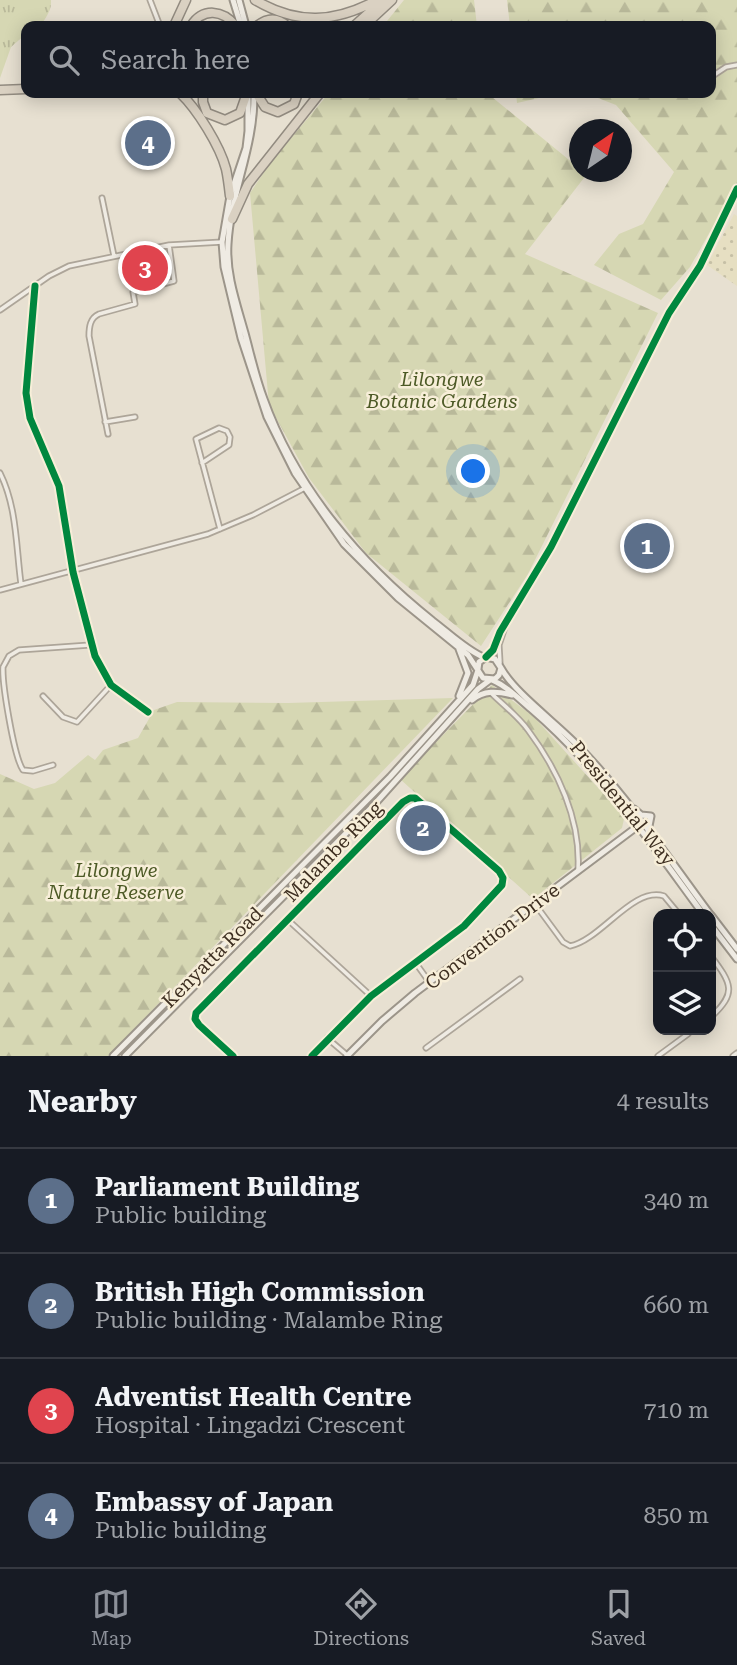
<!DOCTYPE html>
<html lang="en">
<head>
<meta charset="utf-8">
<style>
	body { margin:0; font-family:"Roboto Serif",serif; background:#242831; color:#f1f3f6 }
	.controls { position:absolute; right:21px; bottom:21px; display:grid; overflow:hidden; border-radius:14px; box-shadow:0 4px 18px #0003 }
	.controls button { width:63px; height:63px; display:grid; place-items:center; padding:0; border:0; border-bottom:2px solid #363941; background:#171b24; color:#f1f3f6; font:35px sans-serif }
	.compass { position:absolute; left:569px; top:119px; width:63px; height:63px; border-radius:50%; background:#171b24; box-shadow:0 4px 18px #0003; rotate:35deg }
	.you { position:absolute; left:474px; top:472px; width:24px; height:24px; margin:-18px; border:5px solid #fff; border-radius:50%; background:#1a73e8; box-shadow:0 0 0 10px #1a73e833 }
	.badge { display:grid; place-items:center; width:46px; height:46px; border-radius:50%; background:#8c9099; color:#fff; font-size:23px; font-weight:700 }
	.pin { position:absolute; translate:-50% -50%; border:4px solid #fff; box-shadow:0 2px 7px #0006 }
	.list { margin:0; padding:0; list-style:none }
	h2 { display:flex; justify-content:space-between; align-items:center; height:91px; margin:0; padding:0 28px; font-size:30px }
	h2 small { font-size:23px; font-weight:400; color:#9ea1a6 }
	.list li { display:grid; grid-template-columns:46px 1fr auto; gap:21px; align-items:center; box-sizing:border-box; height:105px; padding:0 28px; border-top:2px solid #363941 }
	.list b { display:block; font-size:26px; white-space:nowrap }
	.list p { margin:0; font-size:23px; white-space:nowrap; color:#9ea1a6 }
	.list em { font-size:23px; font-style:normal; color:#9ea1a6 }
	.icon { flex:none; width:38px; height:38px; fill:none; stroke:currentColor; stroke-width:2; stroke-linecap:round; stroke-linejoin:round }
	.map { position:relative; flex:none; width:737px; height:1056px; overflow:hidden }
	.search { position:absolute; background:#171b24; box-shadow:0 4px 18px #0003; left:21px; right:21px; top:21px; height:77px; display:flex; align-items:center; gap:18px; box-sizing:border-box; padding:0 24px; border-radius:14px; color:#9ea1a6; font-size:26px }
	.sheet { height:511px; background:#171b24 }
	nav { display:flex; justify-content:space-around; align-items:center; box-sizing:border-box; height:98px; border-top:2px solid #363941; background:#171b24; font-size:19px; color:#9ea1a6 }
	nav a { display:grid; justify-items:center; gap:4px }
	nav .on { color:#8c9099 }
	.map>svg:first-child { display:block }
	.farmland { fill:url(#farmland-dots) }
	.grass { fill:url(#grass-tufts) }
	.forest { fill:url(#forest-firs) }
	.lines { fill:none; stroke-linecap:round; stroke-linejoin:round }
	.street-tunnel { stroke:#c5bcae; stroke-width:3.5; stroke-dasharray:3.5 2; stroke-linecap:butt }
	.street-casing { stroke:#ada599; stroke-width:7 }
	.secondary-casing { stroke:#9c958a; stroke-width:9 }
	.highway-casing { stroke:#928b80; stroke-width:11 }
	.street { stroke:#efebe3; stroke-width:3.5 }
	.secondary { stroke:#efebe3; stroke-width:5 }
	.highway { stroke:#dad1c2; stroke-width:8 }
	.cycleway-casing { stroke:#f7eed8; stroke-width:11 }
	.cycleway { stroke:#00873e; stroke-width:7 }
	.labels { text-anchor:middle; stroke-width:5; stroke-linejoin:round; paint-order:stroke }
	.park-label { font-size:19px; font-style:italic; fill:#4d5a26; stroke:#f7eed8 }
	.street-label { font-size:19px; fill:#3d2e20; stroke:#f7eed8 }
</style>
</head>
<body>
<div class="map">
<svg width="737" height="1056" viewBox="0 0 737 1056">
	<defs>
		<pattern id="farmland-dots" width="8" height="8" patternUnits="userSpaceOnUse" patternTransform="scale(1.75)"><rect width="8" height="8" fill="#e6dfc2"/><path d="M2 2h.1M6 6h.1" fill="none" stroke="#c6c0a6" stroke-width="1.8" stroke-linecap="round"/></pattern>
		<pattern id="grass-tufts" width="24" height="20" patternUnits="userSpaceOnUse" patternTransform="scale(1.75)"><rect width="24" height="20" fill="#d6d7b3"/><path d="M3 7l-1-3M5 7V3M7 7l1-3M15 17l-1-3M17 17v-4M19 17l1-3" fill="none" stroke="#b9b99a"/></pattern>
		<pattern id="forest-firs" width="22" height="20" patternUnits="userSpaceOnUse" patternTransform="scale(1.75)"><rect width="22" height="20" fill="#d6d7b3"/><path d="M5 1l3.5 6h-7zM16 11l3.5 6h-7z" fill="#b9b99a"/></pattern>
	</defs>
	<rect width="100%" height="100%" fill="#e7e0d1"/>
	<path class="farmland" d="M734,214L737,216V286L707,265Z"/>
	<path class="grass" d="M0,0H51C52,10 46,17 41,25L26,26V34L11,47L0,78Z"/>
	<path class="forest" d="M404,0H474L477,26H383Z
		M507,0H737V184L690,267L661,300L594,265L619,234L643,224L674,172L616,105L585,93H711V26H510Z
		M329,93H487L579,168L580,172L587,174L525,254L658,313L528,574L481,646L366,553L309,478L269,405L250,193L271,162Z
		M516,93H561L517,103Z
		M492,685L534,717L619,811L624,819L622,828L533,899L400,779Z
		M453,698L108,1056H0V774L34,789L55,783L88,755L95,760L103,750L138,738L154,710L177,702L288,703Z"/>
	<g class="lines">
		<path class="street-tunnel" d="M688,1034L694,1030"/>
		<defs>
			<path id="street" d="M150,0L160,26
				M711,77L726,67L737,65
				M682,94L684,93
				M102,198L114,256
				M35,286L26,393L30,418L59,486L73,572L95,656L111,685L148,712
				M0,310L49,276L69,266L169,245L222,242
				M105,422L135,417
				M108,434L89,336C89,327 90,318 99,314L135,304L133,292L174,281L169,245
				M202,463L229,445L230,437L227,431L219,428L196,439L220,529
				M0,473C17,507 16,547 21,584
				M0,590L208,534L253,515L305,488
				M486,657L493,650L500,632L551,547L669,313L700,266L737,189
				M500,663L499,645L505,627
				M490,692C503,705 518,716 528,730C558,770 581,820 578,870
				M43,696L63,717L77,722L111,685
				M53,765L33,771L23,770C14,757 2,684 3,667L9,656L19,650L90,645
				M535,904L563,942L570,946C601,940 633,886 664,896L679,914
				M288,920L371,996
				M711,956C732,984 737,993 711,1017
				M415,962L430,983
				M327,1038L347,1055
				M426,1048L520,979
				M233,1056L199,1025L195,1019L196,1013L403,802L410,798H415L499,871L503,878L502,885L464,926L371,996L312,1056
				M658,1056L688,1034
				M733,1056L737,1053"/>
			<path id="secondary" d="M233,0L241,26
				M239,0L246,26
				M248,93V131L246,148L230,196L222,242L224,267L241,338L267,417L295,473L344,544L398,598L468,655L483,678L495,679L499,675L501,668L495,659L486,657L479,662L478,669
				M254,93C255,147 231,191 228,244C226,274 237,304 245,333C251,355 256,378 264,399C296,488 360,563 433,621C449,633 466,650 485,658
				M501,668C516,695 561,726 584,752C631,802 670,860 710,914
				M492,680C507,686 519,699 531,709C599,767 650,842 703,914
				M459,696L468,673L459,649
				M472,700C484,690 497,691 512,695
				M634,809L641,815L651,816L648,831
				M711,915L737,949
				M711,925L737,959
				M113,1056L390,777L473,685L478,670
				M125,1056L372,807L478,689L490,680
				M347,1056L382,1021L415,993L642,823"/>
			<path id="highway" d="M255,0C297,25 335,23 377,0
				M174,26L186,0
				M191,26C203,7 223,10 236,26
				M257,26C267,18 277,17 287,26
				M354,26L383,0
				M364,26L392,0
				M0,90L26,89
				M180,93C197,109 220,146 226,169C228,178 229,187 230,196
				M203,93V102L207,113L225,120L240,113L247,93
				M256,93L265,107L278,112L294,104L298,93
				M232,219L248,184L320,93"/>
		</defs>
		<use href="#street" class="street-casing"/>
		<use href="#secondary" class="secondary-casing"/>
		<use href="#highway" class="highway-casing"/>
		<use href="#street" class="street"/>
		<use href="#secondary" class="secondary"/>
		<use href="#highway" class="highway"/>
		<defs>
			<path id="cycleway" d="M35,286L26,393L30,418L59,486L73,572L95,656L111,685L148,712
				M486,657L493,650L500,632L551,547L669,313L700,266L737,189
				M233,1056L199,1025L195,1019L196,1013L403,802L410,798H415L499,871L503,878L502,885L464,926L371,996L312,1056"/>
		</defs>
		<use href="#cycleway" class="cycleway-casing"/>
		<use href="#cycleway" class="cycleway"/>
	</g>
	<g class="labels">
		<g class="park-label">
			<text x="442" y="386">Lilongwe<tspan x="442" dy="22">Botanic Gardens</tspan></text>
			<text x="116" y="877">Lilongwe<tspan x="116" dy="22">Nature Reserve</tspan></text>
		</g>
		<g class="street-label">
			<text transform="translate(623 803) rotate(51)" y="7">Presidential Way</text>
			<text transform="translate(333 851) rotate(-46)" y="7">Malambe Ring</text>
			<text transform="translate(492 936) rotate(-37)" y="7">Convention Drive</text>
			<text transform="translate(212 957) rotate(-45)" y="7">Kenyatta Road</text>
		</g>
	</g>
</svg>
<div class="controls">
<button><svg class="icon" aria-label="locate" viewBox="0 0 24 24"><circle cx="12" cy="12" r="6"/><path d="M12 2v4M12 18v4M2 12h4M18 12h4"/></svg></button>
<button><svg class="icon" aria-label="layers" viewBox="0 0 24 24"><path d="M12 4l9 5-9 5-9-5zM3 14l9 5 9-5"/></svg></button>
</div>
<svg class="compass" viewBox="-18 -18 36 36"><path d="M0-13l5 13h-10z" fill="#e53935"/><path d="M0 13l5-13h-10z" fill="#9ea1a6"/></svg>
<div class="you"></div>
<div class="pin badge" style="left:647px;top:546px;background:#5c6f8a">1</div>
<div class="pin badge" style="left:423px;top:828px;background:#5c6f8a">2</div>
<div class="pin badge" style="left:145px;top:268px;background:#e0444e">3</div>
<div class="pin badge" style="left:148px;top:143px;background:#5c6f8a">4</div>
<div class="search"><svg class="icon" aria-label="search" viewBox="0 0 24 24"><circle cx="10" cy="10" r="6"/><path d="M15 15l6 6"/></svg>Search here</div>
</div>
<section class="sheet">
<h2>Nearby<small>4 results</small></h2>
<ul class="list">
<li><span class="badge" style="background:#5c6f8a">1</span><div><b>Parliament Building</b><p>Public building</p></div><em>340 m</em></li>
<li><span class="badge" style="background:#5c6f8a">2</span><div><b>British High Commission</b><p>Public building · Malambe Ring</p></div><em>660 m</em></li>
<li><span class="badge" style="background:#e0444e">3</span><div><b>Adventist Health Centre</b><p>Hospital · Lingadzi Crescent</p></div><em>710 m</em></li>
<li><span class="badge" style="background:#5c6f8a">4</span><div><b>Embassy of Japan</b><p>Public building</p></div><em>850 m</em></li>
</ul>
</section>
<nav>
<a class="on"><svg class="icon" aria-label="map" viewBox="0 0 24 24"><path d="M3 6l6-2 6 2 6-2v14l-6 2-6-2-6 2zM9 4v14M15 6v14"/></svg>Map</a>
<a><svg class="icon" aria-label="directions" viewBox="0 0 24 24"><path d="M12 3l9 9-9 9-9-9zM9 14v-3h6M13 9l2 2-2 2"/></svg>Directions</a>
<a><svg class="icon" aria-label="saved" viewBox="0 0 24 24"><path d="M7 4h10v16l-5-4-5 4z"/></svg>Saved</a>
</nav>
</body>
</html>
